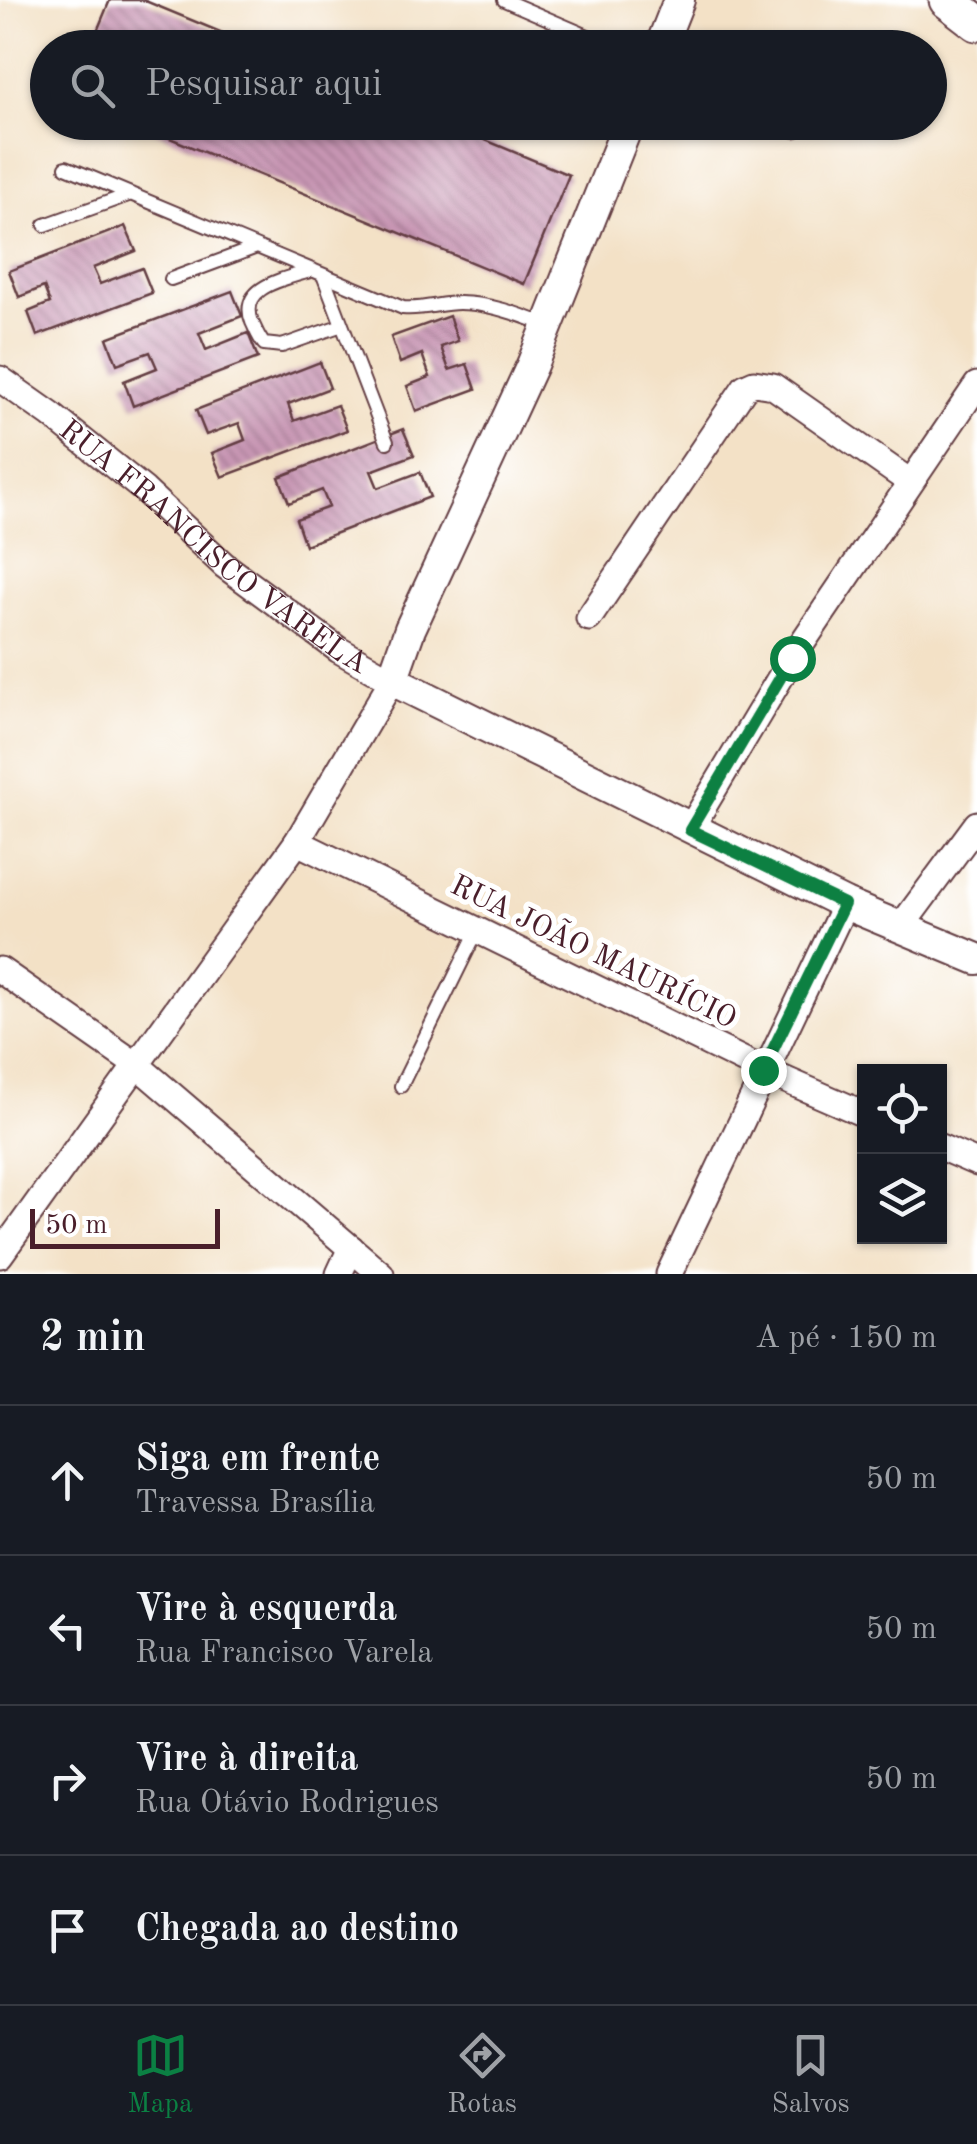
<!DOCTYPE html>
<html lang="pt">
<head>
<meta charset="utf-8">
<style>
	body { margin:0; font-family:"Old Standard TT",serif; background:#242831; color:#f1f3f6 }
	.controls { position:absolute; right:30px; bottom:30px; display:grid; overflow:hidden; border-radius:0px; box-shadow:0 2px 8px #0004 }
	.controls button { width:90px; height:90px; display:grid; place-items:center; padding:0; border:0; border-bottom:2px solid #363941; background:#171b24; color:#f1f3f6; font:50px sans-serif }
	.scale { position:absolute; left:30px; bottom:25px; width:190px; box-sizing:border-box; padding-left:10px; border:5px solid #4a1f2b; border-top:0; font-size:28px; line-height:35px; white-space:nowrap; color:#4a1f2b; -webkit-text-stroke:8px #fff; paint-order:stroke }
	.stop { position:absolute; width:30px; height:30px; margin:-22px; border:8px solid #0b8043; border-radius:50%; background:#fff }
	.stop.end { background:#0b8043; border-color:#fff; box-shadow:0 2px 10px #0008 }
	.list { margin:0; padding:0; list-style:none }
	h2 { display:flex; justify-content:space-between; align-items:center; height:130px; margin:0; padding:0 40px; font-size:42px }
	h2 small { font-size:32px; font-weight:400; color:#9ea1a6 }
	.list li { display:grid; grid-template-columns:65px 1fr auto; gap:30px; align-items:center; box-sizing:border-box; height:150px; padding:0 40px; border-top:2px solid #363941 }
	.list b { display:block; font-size:38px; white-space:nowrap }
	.list p { margin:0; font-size:32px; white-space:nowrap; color:#9ea1a6 }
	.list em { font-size:32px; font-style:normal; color:#9ea1a6 }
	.icon { flex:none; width:55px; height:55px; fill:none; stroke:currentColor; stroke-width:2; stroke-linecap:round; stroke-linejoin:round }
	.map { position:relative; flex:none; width:977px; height:1274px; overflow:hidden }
	.search { position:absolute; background:#171b24; box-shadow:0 2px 8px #0004; left:30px; right:30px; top:30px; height:110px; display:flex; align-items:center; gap:25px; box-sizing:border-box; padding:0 35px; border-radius:55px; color:#9ea1a6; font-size:38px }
	.sheet { height:730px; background:#171b24 }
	nav { display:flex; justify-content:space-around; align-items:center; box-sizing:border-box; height:140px; border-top:2px solid #363941; background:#171b24; font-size:28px; color:#9ea1a6 }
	nav a { display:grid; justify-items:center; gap:5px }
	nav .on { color:#0b8043 }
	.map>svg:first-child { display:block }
	.building { fill:url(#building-back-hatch) }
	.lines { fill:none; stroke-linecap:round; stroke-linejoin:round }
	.service-casing { stroke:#633c42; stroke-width:16 }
	.minor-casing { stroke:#633c42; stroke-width:29 }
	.tertiary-casing { stroke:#633c42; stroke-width:34 }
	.secondary-casing { stroke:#633c42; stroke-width:39 }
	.service { stroke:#fff; stroke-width:12 }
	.minor { stroke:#fff; stroke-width:25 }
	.tertiary { stroke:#fff; stroke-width:30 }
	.secondary { stroke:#fff; stroke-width:35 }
	.route { stroke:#0b8043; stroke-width:12 }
	.labels { text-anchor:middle; stroke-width:10; stroke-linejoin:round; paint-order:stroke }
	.street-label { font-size:30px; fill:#4a1f2b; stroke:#fff }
</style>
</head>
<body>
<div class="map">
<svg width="977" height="1274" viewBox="0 0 977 1274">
	<defs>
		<pattern id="building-back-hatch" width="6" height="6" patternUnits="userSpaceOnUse" patternTransform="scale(2.5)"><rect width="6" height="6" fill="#c896b4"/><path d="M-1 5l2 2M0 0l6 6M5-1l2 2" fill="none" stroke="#a47a93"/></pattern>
	</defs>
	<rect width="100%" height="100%" fill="#fff"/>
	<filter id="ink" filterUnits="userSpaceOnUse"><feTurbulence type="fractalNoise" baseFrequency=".01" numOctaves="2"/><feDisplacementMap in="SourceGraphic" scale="20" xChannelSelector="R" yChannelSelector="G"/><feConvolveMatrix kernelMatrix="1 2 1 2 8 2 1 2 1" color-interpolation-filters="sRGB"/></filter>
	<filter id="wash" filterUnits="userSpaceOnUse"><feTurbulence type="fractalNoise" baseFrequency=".0048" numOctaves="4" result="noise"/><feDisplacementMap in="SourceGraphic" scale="40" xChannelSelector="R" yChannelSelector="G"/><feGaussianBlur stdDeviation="2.25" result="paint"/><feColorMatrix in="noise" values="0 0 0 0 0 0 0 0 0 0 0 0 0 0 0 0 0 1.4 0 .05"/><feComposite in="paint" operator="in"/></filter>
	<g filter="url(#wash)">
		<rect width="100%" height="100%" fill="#f3e1c6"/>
		<g id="blocks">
			<path class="building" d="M110,0H143L259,48H90Z
				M131,122H442L569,175L524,284Z
				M125,226L136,251L93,268L100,284L142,268L152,293L37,336L28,312L50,303L44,287L19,297L9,271Z
				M232,291L242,316L199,333L206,350L248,333L258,358L133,406L124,381L157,368L150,352L117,364L107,338Z
				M449,316L458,341L441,347L449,370L467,364L476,389L416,411L407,386L430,377L422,354L400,363L391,337Z
				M320,362L330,388L288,404L294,421L337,405L347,430L222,477L212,453L245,440L239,423L206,435L196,410Z
				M403,429L414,455L371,471L378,488L420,472L430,497L305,545L296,519L329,507L322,490L289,503L279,477Z"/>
		</g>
	</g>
	<g filter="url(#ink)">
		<use href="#blocks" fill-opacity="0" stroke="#633c42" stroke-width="2.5"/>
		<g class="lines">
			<defs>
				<path id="service" d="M504,0L616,48
					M66,167L403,308C423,310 440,303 459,303C488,303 519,314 546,325
					M45,225L131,194
					M313,270C287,279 238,285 252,322C256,330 258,337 264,344L282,346L342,325
					M323,275L387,442
					M171,279L257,247
					M401,1086L477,931"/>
				<g id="minor">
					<path d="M791,122L794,124"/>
					<path id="s1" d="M0,379L51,415L144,490L224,565L339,650L392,680L297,842L0,1255"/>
					<path d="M589,618L745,387L754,383L773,386L910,482"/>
					<path d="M690,829L792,658L977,385"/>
					<path d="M297,842L763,1070L864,1114"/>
					<path d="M900,928L977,824"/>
					<path d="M0,970L138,1066L381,1274"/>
					<path d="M940,1147L977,1163"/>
					<path d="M339,1274L351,1248"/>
					<path d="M669,1274L845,904"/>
				</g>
				<path id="tertiary" d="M660,48L679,0
					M629,122L532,365L410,629L392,680L845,904L977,959"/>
				<path id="secondary" d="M947,0L977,23"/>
			</defs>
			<use href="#service" class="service-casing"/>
			<use href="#minor" class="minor-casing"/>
			<use href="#tertiary" class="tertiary-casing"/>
			<use href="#secondary" class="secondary-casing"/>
			<use href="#service" class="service"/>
			<use href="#minor" class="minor"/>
			<use href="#tertiary" class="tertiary"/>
			<use href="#secondary" class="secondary"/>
		</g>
	</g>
	<g class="lines" filter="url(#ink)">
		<path class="route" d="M763,1070L844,904L690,830L792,658"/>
	</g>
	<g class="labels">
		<g class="street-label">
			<text dy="10" stroke="none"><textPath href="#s1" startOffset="272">RUA FRANCISCO VARELA</textPath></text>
			<text transform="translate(594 951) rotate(26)" y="10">RUA JOÃO MAURÍCIO</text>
		</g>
	</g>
</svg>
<div class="controls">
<button><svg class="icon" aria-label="locate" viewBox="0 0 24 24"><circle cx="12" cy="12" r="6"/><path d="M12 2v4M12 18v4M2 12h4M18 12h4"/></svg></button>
<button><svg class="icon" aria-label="layers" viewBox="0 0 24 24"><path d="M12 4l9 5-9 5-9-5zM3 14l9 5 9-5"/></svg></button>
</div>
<div class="scale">50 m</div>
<div class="stop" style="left:792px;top:658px"></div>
<div class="stop end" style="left:763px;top:1070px"></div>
<div class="search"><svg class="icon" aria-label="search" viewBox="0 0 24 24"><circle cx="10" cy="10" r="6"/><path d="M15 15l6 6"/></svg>Pesquisar aqui</div>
</div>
<section class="sheet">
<h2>2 min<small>A pé · 150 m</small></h2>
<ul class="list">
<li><svg class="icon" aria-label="ahead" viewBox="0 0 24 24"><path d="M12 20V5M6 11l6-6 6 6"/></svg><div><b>Siga em frente</b><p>Travessa Brasília</p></div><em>50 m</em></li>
<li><svg class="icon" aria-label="left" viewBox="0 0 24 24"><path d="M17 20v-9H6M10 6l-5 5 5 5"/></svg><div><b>Vire à esquerda</b><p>Rua Francisco Varela</p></div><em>50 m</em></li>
<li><svg class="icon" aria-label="right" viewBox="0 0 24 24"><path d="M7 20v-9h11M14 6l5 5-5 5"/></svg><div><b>Vire à direita</b><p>Rua Otávio Rodrigues</p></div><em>50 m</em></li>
<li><svg class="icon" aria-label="arrive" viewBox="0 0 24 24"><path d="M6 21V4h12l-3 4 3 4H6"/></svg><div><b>Chegada ao destino</b></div></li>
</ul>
</section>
<nav>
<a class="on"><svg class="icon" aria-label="map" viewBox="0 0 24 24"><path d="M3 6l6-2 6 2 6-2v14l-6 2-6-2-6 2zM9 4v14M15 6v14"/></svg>Mapa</a>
<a><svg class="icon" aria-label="directions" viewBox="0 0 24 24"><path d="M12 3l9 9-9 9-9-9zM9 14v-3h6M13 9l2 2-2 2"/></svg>Rotas</a>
<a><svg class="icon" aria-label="saved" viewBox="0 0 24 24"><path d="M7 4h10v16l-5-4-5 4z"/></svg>Salvos</a>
</nav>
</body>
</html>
